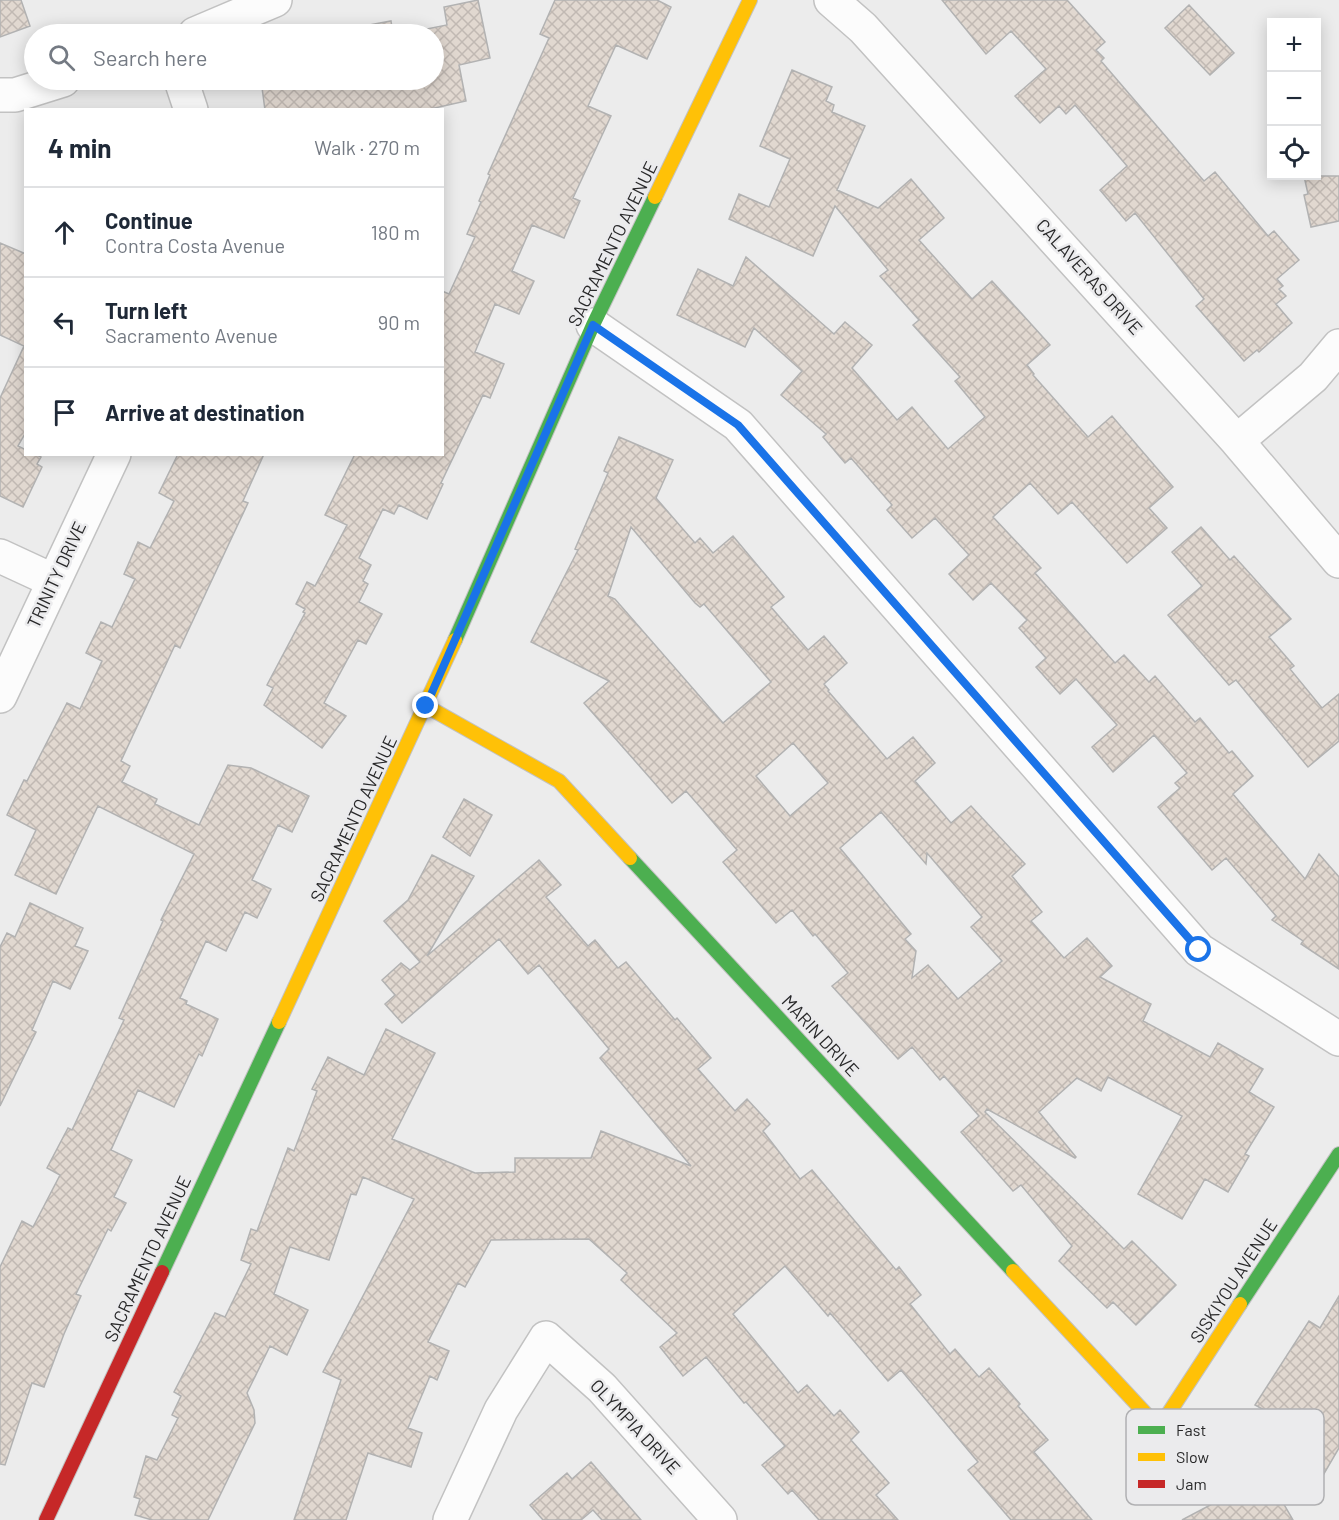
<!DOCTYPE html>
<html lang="en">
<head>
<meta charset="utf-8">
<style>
	body { margin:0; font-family:Barlow,sans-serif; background:#f2f2f3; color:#1f2937 }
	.controls { position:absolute; right:18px; top:18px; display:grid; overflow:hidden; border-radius:0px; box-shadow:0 3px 15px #0003 }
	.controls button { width:54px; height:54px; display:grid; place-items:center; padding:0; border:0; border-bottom:2px solid #e0e1e3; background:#fff; color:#1f2937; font:30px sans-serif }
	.stop { position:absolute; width:18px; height:18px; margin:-14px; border:4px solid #1a73e8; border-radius:50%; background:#fff }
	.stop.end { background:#1a73e8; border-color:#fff; box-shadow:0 2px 6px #0008 }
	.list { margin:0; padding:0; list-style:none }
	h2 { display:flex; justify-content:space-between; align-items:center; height:78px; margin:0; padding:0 24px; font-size:26px }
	h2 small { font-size:20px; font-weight:400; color:#747a83 }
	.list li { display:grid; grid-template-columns:39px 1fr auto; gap:18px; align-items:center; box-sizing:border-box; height:90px; padding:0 24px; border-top:2px solid #e0e1e3 }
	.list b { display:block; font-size:22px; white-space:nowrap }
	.list p { margin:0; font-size:20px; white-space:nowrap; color:#747a83 }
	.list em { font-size:20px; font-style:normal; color:#747a83 }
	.icon { flex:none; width:33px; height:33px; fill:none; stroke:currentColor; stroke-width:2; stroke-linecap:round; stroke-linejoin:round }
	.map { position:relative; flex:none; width:1339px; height:1520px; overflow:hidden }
	.search { position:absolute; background:#fff; box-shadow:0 3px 15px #0003; left:24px; top:24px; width:420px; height:66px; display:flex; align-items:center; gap:15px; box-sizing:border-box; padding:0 21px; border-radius:33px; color:#747a83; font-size:22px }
	.panel { position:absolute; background:#fff; box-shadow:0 3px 15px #0003; left:24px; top:108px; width:420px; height:348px; border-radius:0px }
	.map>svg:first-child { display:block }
	.building { fill:url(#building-cross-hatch); stroke:#b2b2b2; stroke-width:1.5; fill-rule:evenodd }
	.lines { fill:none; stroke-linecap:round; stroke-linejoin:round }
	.street-casing { stroke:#c2c2c2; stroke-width:36 }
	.fast-casing { stroke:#c2c2c2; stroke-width:16 }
	.slow-casing { stroke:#c2c2c2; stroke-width:16 }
	.jam-casing { stroke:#c2c2c2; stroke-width:16 }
	.street { stroke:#fcfcfc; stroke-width:33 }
	.fast { stroke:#4caf50; stroke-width:14 }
	.slow { stroke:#ffc107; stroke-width:14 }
	.jam { stroke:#c62828; stroke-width:14 }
	.route { stroke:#1a73e8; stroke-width:8 }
	.labels { text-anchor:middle; stroke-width:5; stroke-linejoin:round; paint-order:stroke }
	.street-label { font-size:18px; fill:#282829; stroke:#ebebed }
	.key { fill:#ebebed; stroke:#b0b0b2; stroke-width:1.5 }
	.key-label { font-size:16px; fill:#282829 }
</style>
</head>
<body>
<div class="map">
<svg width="1339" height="1520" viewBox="0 0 1339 1520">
	<defs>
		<pattern id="building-cross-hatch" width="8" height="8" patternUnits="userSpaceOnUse" patternTransform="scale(1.5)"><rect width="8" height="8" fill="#e1d8d0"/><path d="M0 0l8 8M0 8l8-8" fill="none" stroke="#c1b9b3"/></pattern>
	</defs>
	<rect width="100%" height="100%" fill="#ececec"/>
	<path class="building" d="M0,0H21L30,26L0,37Z
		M478,0L490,58L459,65L466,101L426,110H265L261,80H434V34H402L447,25L444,7Z
		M555,0H657L671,7L647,59L616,45L588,106L611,116L573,198L580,201L564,238L532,225L512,271L534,281L519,314L495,304L475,352L504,364L490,398L483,395L441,483L443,484L427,519L399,505L394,514L383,509L359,558L371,565L363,581L368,584L359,602L382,614L366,644L358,640L324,703L346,716L322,748L264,705L273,688L267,685L305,613L303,612L305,609L296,604L307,582L315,586L347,525L325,515L355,454H442V291L449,294L475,237L467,234L481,202L479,201L490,175L488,174L549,38L540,34Z
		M942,0H1067L1105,42L1096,50L1104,58L1101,61L1204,181L1215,172L1268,236L1274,231L1299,260L1277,279L1283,286L1279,289L1286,296L1276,304L1292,323L1259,352L1257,350L1244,361L1196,306L1204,299L1135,213L1126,221L1100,190L1127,166L1075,105L1066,114L1059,106L1040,123L1015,96L1046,69L1011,31L986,54Z
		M1189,5L1234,53L1210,75L1165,28Z
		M391,21L393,34H359L358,27Z
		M792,70L832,87L826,101L834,105L832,112L865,126L837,190L878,208L911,179L944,218L919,240L972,299L992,281L1050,345L1027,365L1034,374L1033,375L1088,437L1112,416L1173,487L1149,508L1167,528L1127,563L1072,502L1058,514L1030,483L993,517L1041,568L1035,573L1115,663L1124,655L1149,682L1155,676L1195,722L1200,718L1229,753L1232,751L1253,776L1233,794L1305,879L1319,854L1339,877V969L1301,944L1303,941L1272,920L1276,916L1226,858L1212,870L1158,807L1180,788L1175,783L1187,773L1154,735L1113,772L1092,747L1117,725L1076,679L1060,694L1036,667L1046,658L1019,628L1027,620L991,583L973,600L949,574L969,555L935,518L912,538L887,510L892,505L851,458L845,463L823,437L826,434L781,395L802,371L754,328L745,347L677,315L698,269L733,286L746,257L834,334L845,322L872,345L852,368L897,420L912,407L948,449L985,417L955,381L960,377L913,325L919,320L880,276L888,270L835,206L813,256L729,219L739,194L769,207L790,159L760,146Z
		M1304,176H1339V221L1311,227L1304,195L1308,194Z
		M0,243L26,254V432L18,446L26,450V454H35L41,457L37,464L42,467L23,507L0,496V398L24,346L0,335Z
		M619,437L673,460L656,498L695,543L700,538L713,553L733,536L784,597L771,607L808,650L824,636L847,663L824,684L829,690L828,691L887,759L913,737L935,763L915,781L951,823L971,806L1025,864L1012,876L1042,912L1031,921L1064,958L1087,938L1112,966L1100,977L1151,1004L1143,1021L1210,1057L1218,1043L1263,1069L1249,1092L1274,1107L1245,1154L1249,1156L1228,1192L1205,1179L1182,1219L1138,1194L1182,1116L1108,1077L1101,1091L1077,1078L1039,1112L1076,1157L1075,1158L987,1109L985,1112L1124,1249L1132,1241L1176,1285L1136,1325L1113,1302L1107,1308L1059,1261L1072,1246L1021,1185L1013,1191L961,1132L979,1116L944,1076L940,1080L912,1047L898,1059L832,986L848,973L815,934L813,936L792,910L776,923L723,862L737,850L701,808L686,791L672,803L584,703L609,681L531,642L578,550L575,549L608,473L604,471ZM631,527L695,603L700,607L704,604L771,682L723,723L615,599L608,596ZM793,743L828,783L790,816L756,776ZM881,812L926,864L927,853L982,917L971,927L1002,961L958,999L928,965L912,978L916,951L905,939L911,934L840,848Z
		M178,454H264L243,501L248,503L180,648L175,645L121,761L130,766L122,782L157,799L155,804L199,825L228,765L251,768L309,796L292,832L278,825L252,880L271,889L257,918L245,912L226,951L206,941L180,998L187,1001L186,1004L218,1019L202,1056L199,1054L174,1107L138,1090L111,1150L132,1160L114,1197L126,1203L111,1231L108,1229L76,1294L81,1296L64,1334L44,1387L32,1383L5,1465L0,1464V1267L22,1221L33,1227L60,1175L47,1168L68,1128L72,1130L124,1020L119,1018L163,921L161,920L194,854L98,806L56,894L15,875L36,830L7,815L24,780L27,781L67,703L80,709L102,661L86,653L101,622L112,627L135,579L124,574L138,542L150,548L174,501L159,493Z
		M1201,527L1230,560L1234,556L1291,619L1269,637L1294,666L1290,669L1322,708L1339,694V741L1308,767L1236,680L1229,685L1168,615L1202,586L1172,552Z
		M464,799L492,815L470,856L443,837Z
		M432,855L474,876L427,956L539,860L561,885L546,897L588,946L595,940L618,968L626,962L675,1020L677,1018L711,1058L698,1069L735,1111L747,1099L770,1124L763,1131L800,1179L812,1170L896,1270L899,1267L921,1295L910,1304L950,1354L955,1349L979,1377L989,1368L1020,1404L1018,1406L1048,1440L1034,1452L1092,1520H1011L968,1470L978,1462L901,1370L888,1381L830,1313L828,1316L785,1266L733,1314L798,1393L807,1385L834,1416L840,1410L859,1432L851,1440L889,1483L876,1495L898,1520H819L792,1490L788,1494L762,1465L785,1446L746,1402L744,1403L706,1357L683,1376L660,1347L677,1333L621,1280L627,1273L589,1239L491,1240L465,1287L458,1283L428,1342L449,1351L437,1380L430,1376L408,1428L422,1433L411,1467L368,1453L346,1520H294L341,1380L323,1372L414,1199L363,1177L356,1195L351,1194L329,1260L290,1247L274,1294L308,1310L287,1355L270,1346L247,1393L254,1410L255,1423L208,1520H152L135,1515L140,1499L134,1497L146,1456L157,1460L178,1418L172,1415L181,1396L174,1392L215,1313L225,1317L251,1264L241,1260L251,1229L257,1231L288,1148L294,1151L317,1091L312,1089L328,1057L364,1075L386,1029L435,1053L392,1139L475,1173L515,1172V1158H591L601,1131L691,1166L600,1058L609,1049L539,965L528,974L499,939L402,1023L385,1004L395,995L382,980L401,963L410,970L420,962L384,921L408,900Z
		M30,903L83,928L75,946L88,951L70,989L53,981L32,1030L36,1032L0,1106V947L7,933L15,937Z
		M1339,1296V1448L1318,1484L1257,1448L1275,1416L1255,1405L1309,1321L1320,1328Z
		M591,1462L641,1520H602L593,1510L581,1520H543L530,1505L567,1473L572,1479Z
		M1267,1475L1293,1520H1182Z"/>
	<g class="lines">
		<defs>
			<path id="street" d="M831,0L863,28L1237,441L1339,561
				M195,34L275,0
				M181,80L191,110
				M0,95H15L63,80
				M593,325L738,425L1199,950L1339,1039
				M1237,441L1313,377L1339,346
				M0,556L54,581
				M0,696L114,454
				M450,1520L501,1410L546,1338L602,1388L720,1520"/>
			<path id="fast" d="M455,640L593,325L655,197
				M630,858L1013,1271
				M162,1272L279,1022
				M1240,1304L1339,1154"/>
			<path id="slow" d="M655,197L750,0
				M426,706L559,781L630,858
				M279,1022L455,640
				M1013,1271L1159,1428L1240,1304"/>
			<path id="jam" d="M46,1520L162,1272"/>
		</defs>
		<use href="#street" class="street-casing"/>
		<use href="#fast" class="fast-casing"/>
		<use href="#slow" class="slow-casing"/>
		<use href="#jam" class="jam-casing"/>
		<use href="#street" class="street"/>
		<use href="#fast" class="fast"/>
		<use href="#slow" class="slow"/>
		<use href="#jam" class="jam"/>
	</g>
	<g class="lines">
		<path class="route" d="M426,706L593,325L738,425L1199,950"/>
	</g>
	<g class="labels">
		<g class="street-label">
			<text transform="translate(613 244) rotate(-64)" y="6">SACRAMENTO AVENUE</text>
			<text transform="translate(1089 277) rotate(48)" y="6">CALAVERAS DRIVE</text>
			<text transform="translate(57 575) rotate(-65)" y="6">TRINITY DRIVE</text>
			<text transform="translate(354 819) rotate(-65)" y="6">SACRAMENTO AVENUE</text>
			<text transform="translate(820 1036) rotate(47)" y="6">MARIN DRIVE</text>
			<text transform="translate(148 1259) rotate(-65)" y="6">SACRAMENTO AVENUE</text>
			<text transform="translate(1234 1281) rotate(-57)" y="6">SISKIYOU AVENUE</text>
			<text transform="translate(635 1427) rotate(47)" y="6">OLYMPIA DRIVE</text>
		</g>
	</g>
	<rect x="1126" y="1409" width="198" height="96" rx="9" class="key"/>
	<rect x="1138" y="1426" width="27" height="8" fill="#4caf50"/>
	<rect x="1138" y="1453" width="27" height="8" fill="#ffc107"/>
	<rect x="1138" y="1480" width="27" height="8" fill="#c62828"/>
	<g class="key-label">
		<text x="1176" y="1436">Fast</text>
		<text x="1176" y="1463">Slow</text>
		<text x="1176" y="1490">Jam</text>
	</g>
</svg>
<div class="controls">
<button>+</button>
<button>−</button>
<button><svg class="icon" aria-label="locate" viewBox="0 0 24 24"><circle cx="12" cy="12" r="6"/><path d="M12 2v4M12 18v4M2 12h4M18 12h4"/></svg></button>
</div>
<div class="stop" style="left:1199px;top:950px"></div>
<div class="stop end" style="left:426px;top:706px"></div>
<div class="search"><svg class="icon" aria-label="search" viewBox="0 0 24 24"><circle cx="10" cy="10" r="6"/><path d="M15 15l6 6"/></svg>Search here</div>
<section class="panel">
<h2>4 min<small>Walk · 270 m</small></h2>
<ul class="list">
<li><svg class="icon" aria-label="ahead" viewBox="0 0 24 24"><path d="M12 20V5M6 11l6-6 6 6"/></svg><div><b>Continue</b><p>Contra Costa Avenue</p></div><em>180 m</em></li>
<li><svg class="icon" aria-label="left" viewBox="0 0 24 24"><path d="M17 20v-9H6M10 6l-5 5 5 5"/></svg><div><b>Turn left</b><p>Sacramento Avenue</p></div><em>90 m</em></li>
<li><svg class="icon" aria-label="arrive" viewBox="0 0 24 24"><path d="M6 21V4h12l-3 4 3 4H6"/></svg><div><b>Arrive at destination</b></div></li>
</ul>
</section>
</div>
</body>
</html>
